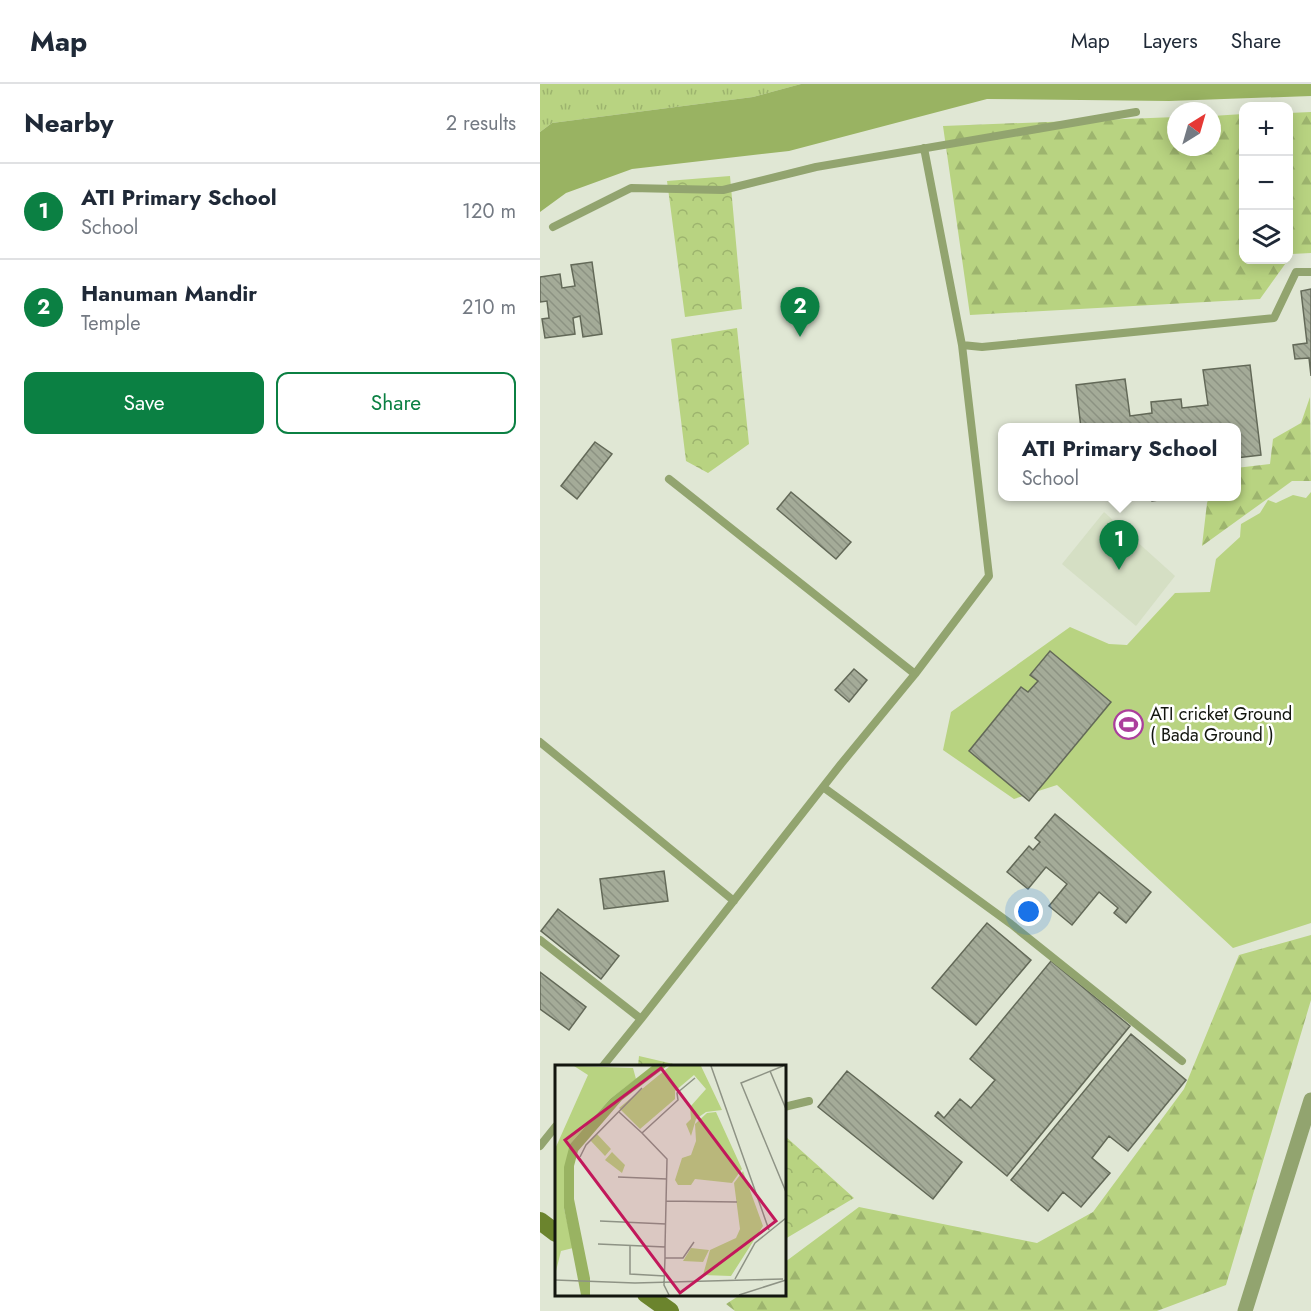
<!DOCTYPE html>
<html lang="en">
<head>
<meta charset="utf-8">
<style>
	body { margin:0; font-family:Jost,sans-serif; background:#f6f6f7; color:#1f2937 }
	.controls { position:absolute; right:18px; top:18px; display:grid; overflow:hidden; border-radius:12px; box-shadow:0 3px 15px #0003 }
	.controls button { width:54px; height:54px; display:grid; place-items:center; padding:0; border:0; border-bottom:2px solid #e0e1e3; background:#fff; color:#1f2937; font:30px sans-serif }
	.compass { position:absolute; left:627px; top:18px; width:54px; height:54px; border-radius:50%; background:#fff; box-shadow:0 3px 15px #0003; rotate:37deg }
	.you { position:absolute; left:489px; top:828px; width:21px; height:21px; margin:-15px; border:4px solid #fff; border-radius:50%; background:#1a73e8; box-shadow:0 0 0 9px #1a73e833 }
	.badge { display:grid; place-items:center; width:39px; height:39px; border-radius:50%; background:#0b8043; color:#fff; font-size:20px; font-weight:700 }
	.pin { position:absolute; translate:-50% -50px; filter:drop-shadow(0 2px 3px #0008) }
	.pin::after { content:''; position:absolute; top:32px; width:21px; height:18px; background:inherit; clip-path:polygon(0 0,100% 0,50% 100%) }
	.popup { position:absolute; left:458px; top:339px; width:243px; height:78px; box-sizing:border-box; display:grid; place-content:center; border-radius:12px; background:#fff; filter:drop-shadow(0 2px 4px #0005); font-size:20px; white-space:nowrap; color:#747a83 }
	.popup b { font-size:22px; color:#1f2937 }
	.popup::after { content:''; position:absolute; left:50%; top:100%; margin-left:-12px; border:12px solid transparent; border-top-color:#fff }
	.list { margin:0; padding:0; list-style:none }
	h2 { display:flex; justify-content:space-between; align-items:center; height:78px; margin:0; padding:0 24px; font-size:26px }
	h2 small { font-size:20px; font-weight:400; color:#747a83 }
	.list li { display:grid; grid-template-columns:39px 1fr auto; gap:18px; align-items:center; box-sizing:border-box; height:96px; padding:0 24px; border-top:2px solid #e0e1e3 }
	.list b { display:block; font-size:22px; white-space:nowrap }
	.list p { margin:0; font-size:20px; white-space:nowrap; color:#747a83 }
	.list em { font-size:20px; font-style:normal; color:#747a83 }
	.actions { display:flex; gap:12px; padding:18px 24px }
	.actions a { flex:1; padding:14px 0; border:2px solid #0b8043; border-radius:12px; text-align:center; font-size:21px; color:#0b8043 }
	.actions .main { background:#0b8043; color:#fff }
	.icon { flex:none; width:33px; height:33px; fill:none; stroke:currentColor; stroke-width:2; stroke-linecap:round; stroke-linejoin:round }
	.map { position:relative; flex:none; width:771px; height:1227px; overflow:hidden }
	header { display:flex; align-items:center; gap:36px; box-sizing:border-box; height:84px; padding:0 30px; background:#fff; border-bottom:2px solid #e0e1e3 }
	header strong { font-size:28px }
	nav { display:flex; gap:33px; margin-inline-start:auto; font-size:21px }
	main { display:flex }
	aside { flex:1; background:#fff }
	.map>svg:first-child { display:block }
	.built { fill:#d5dfc4 }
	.grass { fill:url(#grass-tufts) }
	.forest { fill:url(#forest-firs) }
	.park { fill:url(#park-crowns) }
	.garden { fill:#b8d381 }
	.water { fill:#99b362 }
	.building { fill:url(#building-back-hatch); stroke:#636958; stroke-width:1.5 }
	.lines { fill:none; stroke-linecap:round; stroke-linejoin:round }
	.lane { stroke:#92a46f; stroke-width:8 }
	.street { stroke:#92a46f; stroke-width:15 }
	.secondary { stroke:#6b842d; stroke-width:18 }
	.labels { text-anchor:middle; stroke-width:5; stroke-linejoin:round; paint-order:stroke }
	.poi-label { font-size:18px; fill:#13160f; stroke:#fff; text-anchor:start }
	.inset-road { fill:none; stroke:#8e9385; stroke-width:1.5 }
	.view { fill:#c2185b; fill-opacity:0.15; stroke:#c2185b; stroke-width:3 }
	.inset-edge { fill:none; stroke:#13160f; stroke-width:3 }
</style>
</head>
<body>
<header>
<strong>Map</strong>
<nav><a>Map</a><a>Layers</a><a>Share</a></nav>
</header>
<main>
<aside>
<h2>Nearby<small>2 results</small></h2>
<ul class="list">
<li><span class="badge">1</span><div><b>ATI Primary School</b><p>School</p></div><em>120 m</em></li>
<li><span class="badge">2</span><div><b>Hanuman Mandir</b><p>Temple</p></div><em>210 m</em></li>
</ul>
<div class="actions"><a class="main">Save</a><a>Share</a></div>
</aside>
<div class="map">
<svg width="771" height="1227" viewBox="0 0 771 1227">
	<defs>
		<pattern id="grass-tufts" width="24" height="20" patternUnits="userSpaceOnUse" patternTransform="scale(1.5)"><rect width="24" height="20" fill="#b8d381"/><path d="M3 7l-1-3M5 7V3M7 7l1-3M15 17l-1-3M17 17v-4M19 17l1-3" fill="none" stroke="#9db46e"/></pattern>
		<pattern id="forest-firs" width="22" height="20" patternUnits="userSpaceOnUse" patternTransform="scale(1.5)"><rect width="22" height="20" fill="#b8d381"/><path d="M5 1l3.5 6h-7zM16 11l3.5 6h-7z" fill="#9db46e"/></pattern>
		<pattern id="park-crowns" width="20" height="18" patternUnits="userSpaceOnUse" patternTransform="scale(1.5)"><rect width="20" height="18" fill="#b8d381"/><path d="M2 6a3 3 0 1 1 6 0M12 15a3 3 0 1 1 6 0" fill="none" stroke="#9db46e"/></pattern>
		<pattern id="building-back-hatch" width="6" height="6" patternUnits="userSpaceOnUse" patternTransform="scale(1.5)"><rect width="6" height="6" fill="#a4ab98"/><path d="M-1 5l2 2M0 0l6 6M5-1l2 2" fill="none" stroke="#8c9282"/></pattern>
	</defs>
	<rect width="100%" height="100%" fill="#e0e7d4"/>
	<path class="built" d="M564,428L635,492L596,542L522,480Z"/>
	<path class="grass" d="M0,0H261L213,13L12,39L0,48Z"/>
	<path class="forest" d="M771,28V169L752,170L749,175V29Z
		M703,30L704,176H748L720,215L430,231L403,42L636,33V63H672V32Z
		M770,313L771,397H752L662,462L667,419L669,413L696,412V384L730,380L733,355L761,339Z
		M771,851V916L686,1201L617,1227H195L186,1220L200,1211L244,1210L245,1178L319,1123L497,1159L553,1128L644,1005L699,871Z"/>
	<path class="park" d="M190,92L202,225L145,233L127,97Z
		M197,244L209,360L168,389L146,377L131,255Z
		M99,972L142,982H98Z
		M245,1052L314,1114L245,1155Z"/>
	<path class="garden" d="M771,408V839L693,864L517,701L474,715L403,666L411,628L530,543L569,560L587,561L635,509L670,508L676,475L700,453L701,440L720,429L728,416L736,419L753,411L766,414Z"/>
	<path class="water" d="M261,0H771V12L629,17L447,15L249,67L92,85L26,109L0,128V48L12,39L213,13Z"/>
	<path class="building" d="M52,178L62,250L43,253L40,232L33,234L35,250L5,254L2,235L9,234L7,217L0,218V193L20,190L22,204L35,202L31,181Z
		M771,205V292L769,274L755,275L753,261L767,259L761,207Z
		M710,281L721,371L696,374V344H541L536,301L585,295L590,332L612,329L611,318L641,315L642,324L668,321L663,286Z
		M55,358L72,370L37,415L21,402Z
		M251,408L311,458L296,475L237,425Z
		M611,412H648L612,417Z
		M510,567L571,618L489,717L429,667L481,603L488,608L498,597L490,591Z
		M314,585L327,596L309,618L295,606Z
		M515,730L611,808L586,839L574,829L578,824L559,808L532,841L509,822L527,800L506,783L488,805L467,788L489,762L493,766L500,758L495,754Z
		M124,787L128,817L64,825L60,795Z
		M18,825L79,872L61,895L1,847Z
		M447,839L491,876L436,941L392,904Z
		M511,877L590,942L467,1092L395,1032L398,1028L404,1034L420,1015L431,1024L455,996L430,975Z
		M0,888L46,923L29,946L0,925Z
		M591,950L646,996L588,1067L569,1052L552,1074L570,1089L541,1123L523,1108L508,1127L471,1096Z
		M307,987L422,1078L393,1115L278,1023Z"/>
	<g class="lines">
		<path class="lane" d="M384,64L422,261
			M13,143L91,104L183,106L276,83L596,28
			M129,395L375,590
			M0,658L194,817
			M283,703L471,840L642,977
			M0,856L101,935L63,982
			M101,935L301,680L375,590L449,492L422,261L442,263L734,234L756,188H771
			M244,1023L269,1017
			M0,1062L16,1042"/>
		<path class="street" d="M705,1227L771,1016"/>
		<path class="secondary" d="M0,1137L16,1149
			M106,1210L130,1227"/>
	</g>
	<defs>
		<symbol id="stadium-ring" viewBox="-11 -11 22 22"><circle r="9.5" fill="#fff" stroke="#ab3e9c" stroke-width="1.5"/><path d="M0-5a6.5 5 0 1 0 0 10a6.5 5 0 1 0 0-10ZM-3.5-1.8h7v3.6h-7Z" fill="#ab3e9c"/></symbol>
	</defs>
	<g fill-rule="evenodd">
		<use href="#stadium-ring" x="572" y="624" width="33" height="33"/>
	</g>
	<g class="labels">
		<g class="poi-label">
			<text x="610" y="636">ATI cricket Ground<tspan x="610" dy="21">( Bada Ground )</tspan></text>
		</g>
	</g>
	<g transform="translate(15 981)">
		<rect width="231" height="231" fill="#e0e7d4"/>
		<path d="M19,1L78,3L81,14L55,34L15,79L9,143L18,183L6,186L0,210V84L33,10Z" fill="#b8d381"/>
		<path d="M115,1H146L167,45L151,47L141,54L136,71L131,59L136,54L135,42L151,24L139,10L120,26V34L85,64L64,43ZM188,106L208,161L176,211L148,210L155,185L181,173L185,164L179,118Z" fill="#b8d381"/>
		<path d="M42,69L56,84L50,91L35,75ZM57,87L70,100L67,108L50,95ZM136,183L154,185L148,197L128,196Z" fill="#b8d381"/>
		<path d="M161,47L187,104L177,118L140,114L136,120H123L120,115L127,93L136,90L141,76L140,59L152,48Z" fill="#b8d381"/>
		<path d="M97,1H112L67,35L23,86L19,101V134L35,213V230H26L9,143V102L15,79L55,34Z" fill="#99b362"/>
		<path class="inset-road" d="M156,1L214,165M228,1L186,18L231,127M215,6L231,44M64,47L87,68M25,92L31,80L87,23M63,112L112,114M111,136L182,137M45,156L111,159M43,179L110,182V193M75,181V209L110,211M110,182L112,94L87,68L123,35L122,28L140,13M180,214L200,178L231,153M0,215L80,218L228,214M114,230L109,220L110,193H128L139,177M184,230L231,215"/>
		<path class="view" d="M106,3L221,156L125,228L10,75Z"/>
		<rect width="231" height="231" class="inset-edge"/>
	</g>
</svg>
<div class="controls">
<button>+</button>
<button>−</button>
<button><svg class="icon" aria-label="layers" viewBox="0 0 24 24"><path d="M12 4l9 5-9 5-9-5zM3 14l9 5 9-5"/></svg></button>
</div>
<svg class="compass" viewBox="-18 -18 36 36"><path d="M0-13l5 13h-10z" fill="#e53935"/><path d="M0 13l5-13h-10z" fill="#747a83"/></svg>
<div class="you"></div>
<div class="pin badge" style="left:579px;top:486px">1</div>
<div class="popup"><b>ATI Primary School</b>School</div>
<div class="pin badge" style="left:260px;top:253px">2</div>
</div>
</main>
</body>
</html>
